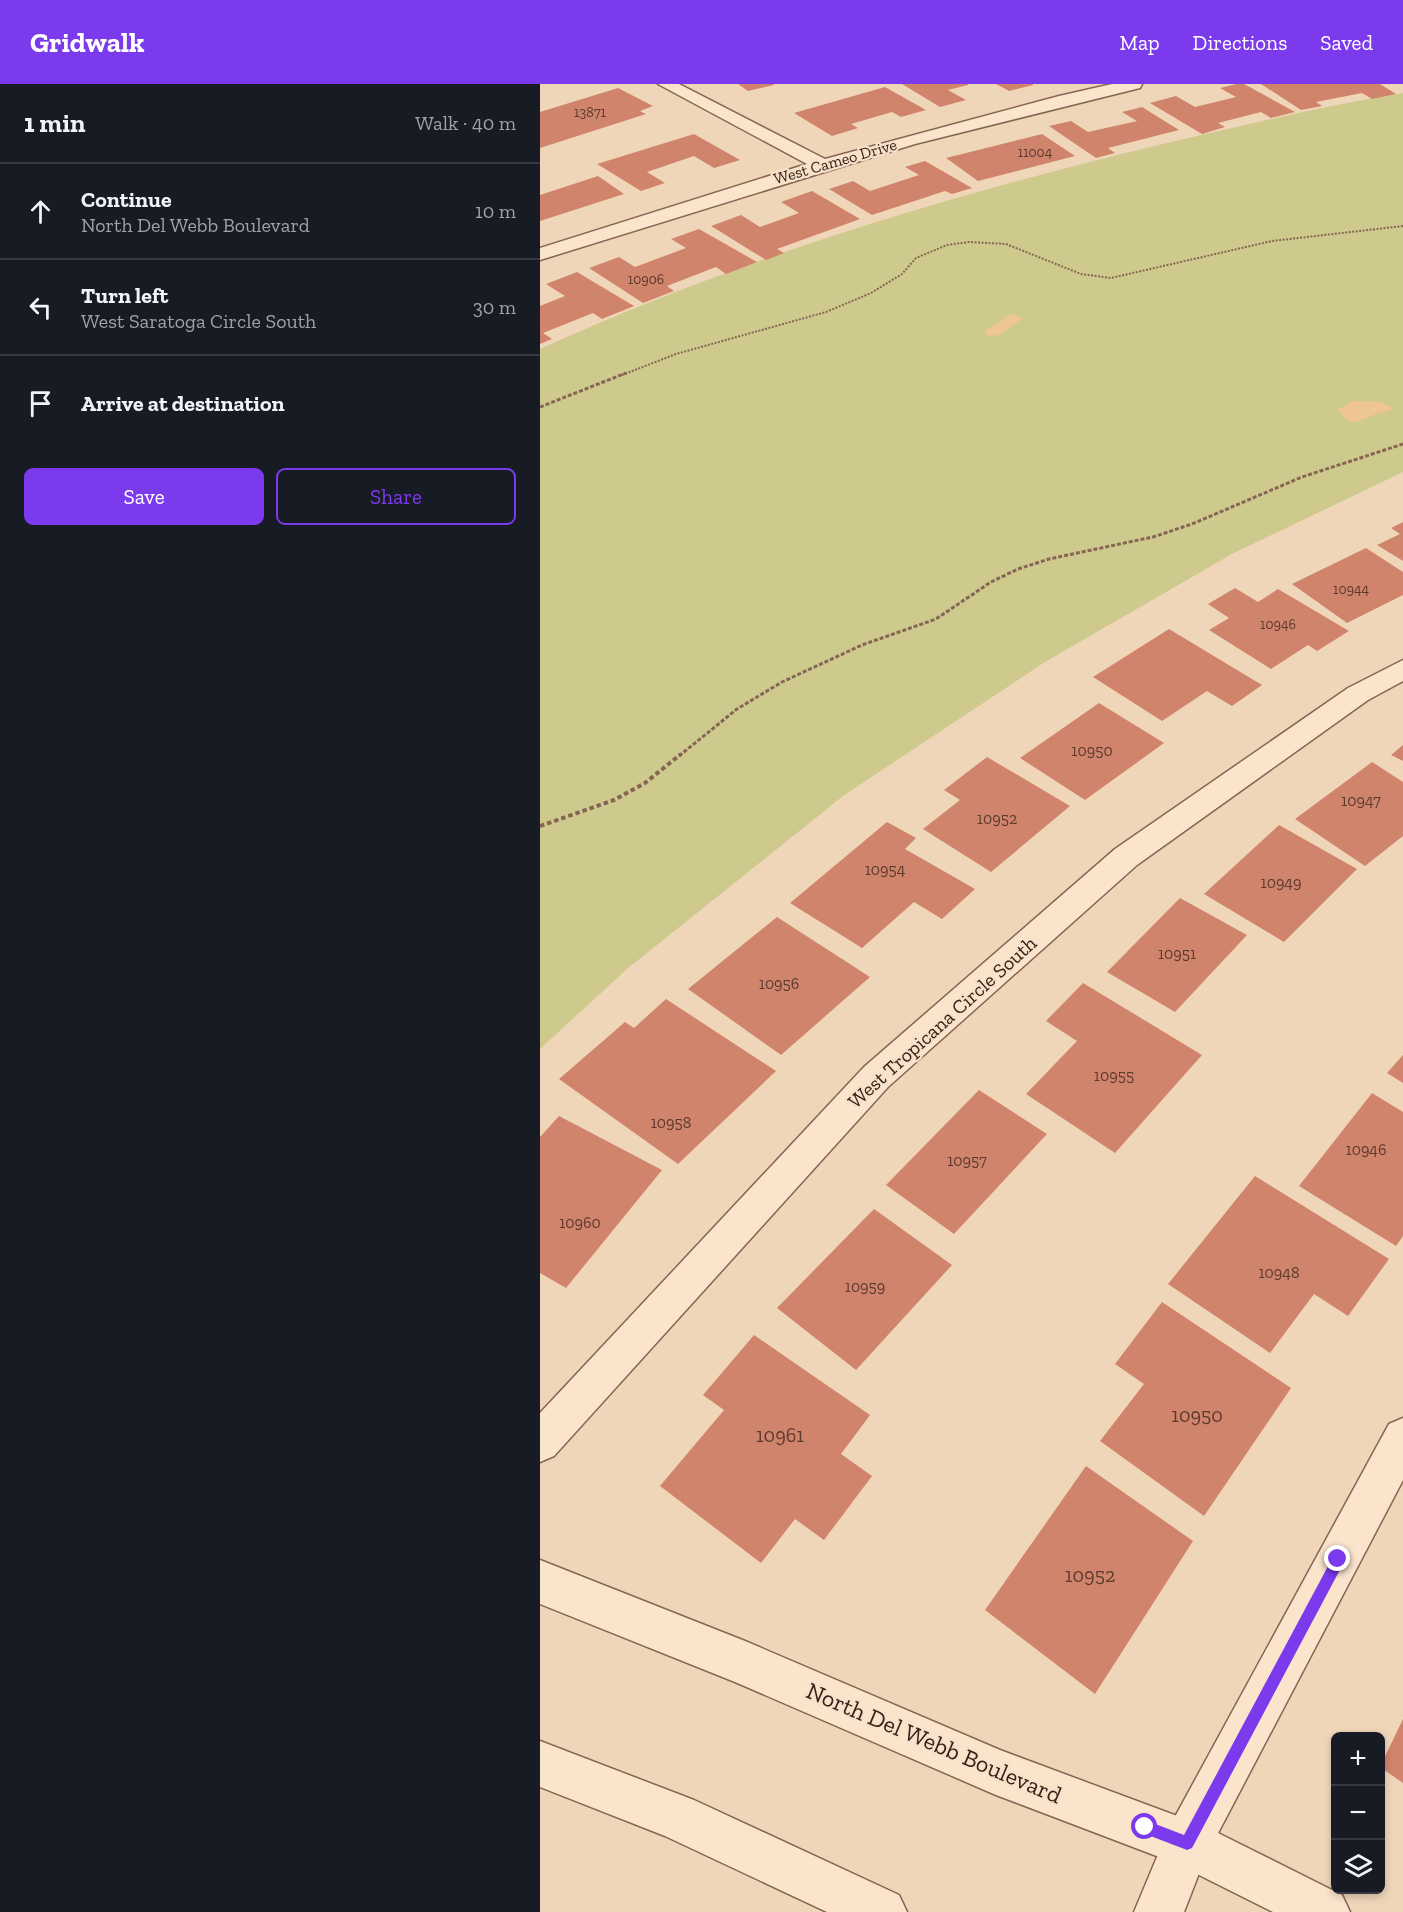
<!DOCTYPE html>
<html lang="en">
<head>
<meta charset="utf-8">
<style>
	body { margin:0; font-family:"Zilla Slab",serif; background:#20242c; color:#f1f3f6 }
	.controls { position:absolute; right:18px; bottom:18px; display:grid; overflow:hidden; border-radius:9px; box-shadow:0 3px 9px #0003 }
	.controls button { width:54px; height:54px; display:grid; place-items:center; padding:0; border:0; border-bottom:2px solid #363941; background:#171b24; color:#f1f3f6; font:30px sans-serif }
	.stop { position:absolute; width:18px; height:18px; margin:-14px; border:4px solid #7c3aed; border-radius:50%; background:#fff }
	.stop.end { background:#7c3aed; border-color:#fff; box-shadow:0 2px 6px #0008 }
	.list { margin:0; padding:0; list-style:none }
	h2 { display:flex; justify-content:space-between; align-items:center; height:78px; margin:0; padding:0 24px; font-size:26px }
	h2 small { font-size:20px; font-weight:400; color:#9ea1a6 }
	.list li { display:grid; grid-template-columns:39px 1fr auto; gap:18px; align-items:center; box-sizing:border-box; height:96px; padding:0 24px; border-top:2px solid #363941 }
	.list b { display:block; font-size:22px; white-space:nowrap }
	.list p { margin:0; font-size:20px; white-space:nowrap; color:#9ea1a6 }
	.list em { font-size:20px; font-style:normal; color:#9ea1a6 }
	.actions { display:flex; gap:12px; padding:18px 24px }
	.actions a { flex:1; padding:14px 0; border:2px solid #7c3aed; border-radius:9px; text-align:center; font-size:21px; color:#7c3aed }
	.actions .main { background:#7c3aed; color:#fff }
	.icon { flex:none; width:33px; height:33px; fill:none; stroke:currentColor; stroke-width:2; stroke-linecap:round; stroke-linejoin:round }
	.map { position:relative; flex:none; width:863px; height:1828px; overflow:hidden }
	header { display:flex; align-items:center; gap:36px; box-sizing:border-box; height:84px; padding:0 30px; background:#7c3aed; color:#fff }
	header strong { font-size:28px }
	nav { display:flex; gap:33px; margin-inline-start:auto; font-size:21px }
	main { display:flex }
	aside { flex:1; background:#171b24 }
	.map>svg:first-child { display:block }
	.green { fill:#ceca8d }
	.sand { fill:#efc693 }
	.building { fill:#d1846c }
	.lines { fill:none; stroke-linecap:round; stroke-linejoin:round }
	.minor-casing { stroke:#876553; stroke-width:3 }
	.tertiary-casing { stroke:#876553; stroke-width:3 }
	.path-far2 { stroke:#876553; stroke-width:2; stroke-dasharray:2 1.5; stroke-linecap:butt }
	.path-far1 { stroke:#876553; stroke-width:3; stroke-dasharray:4 2; stroke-linecap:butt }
	.path { stroke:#876553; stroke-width:4; stroke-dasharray:4.5 3; stroke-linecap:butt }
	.minor { fill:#fbe4cc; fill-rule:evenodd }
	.tertiary { fill:#fbe4cc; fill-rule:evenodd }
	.route { fill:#7c3aed }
	.labels { text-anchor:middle; stroke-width:4.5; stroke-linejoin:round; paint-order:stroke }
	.far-number-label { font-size:14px; fill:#5c3a2e }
	.far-street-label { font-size:16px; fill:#352119; stroke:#f7e1c9 }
	.number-label { font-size:16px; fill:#5c3a2e }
	.street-label { font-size:20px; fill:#352119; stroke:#f7e1c9 }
	.near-number-label { font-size:20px; fill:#5c3a2e }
	.near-street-label { font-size:24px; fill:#352119; stroke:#f7e1c9 }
</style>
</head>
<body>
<header>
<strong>Gridwalk</strong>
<nav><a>Map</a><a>Directions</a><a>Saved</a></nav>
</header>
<main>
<aside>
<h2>1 min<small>Walk · 40 m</small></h2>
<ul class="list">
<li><svg class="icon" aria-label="ahead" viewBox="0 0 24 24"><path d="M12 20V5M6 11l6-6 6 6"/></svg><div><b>Continue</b><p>North Del Webb Boulevard</p></div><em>10 m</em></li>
<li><svg class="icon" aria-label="left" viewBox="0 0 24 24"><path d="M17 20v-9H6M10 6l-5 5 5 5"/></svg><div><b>Turn left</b><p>West Saratoga Circle South</p></div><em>30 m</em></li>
<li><svg class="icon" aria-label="arrive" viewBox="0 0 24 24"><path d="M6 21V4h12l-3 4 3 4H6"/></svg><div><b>Arrive at destination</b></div></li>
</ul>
<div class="actions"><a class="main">Save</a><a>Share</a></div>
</aside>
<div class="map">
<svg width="863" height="1828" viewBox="0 0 863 1828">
	<rect width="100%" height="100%" fill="#f0d6b9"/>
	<path class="green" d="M863,9V388L692,470L505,578L303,712L87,885L0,965V265C193,177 400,114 606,64C691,44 777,23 863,9Z"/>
	<path class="sand" d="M471,230L483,234L459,251L448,252L445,247Z
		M812,317L841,318L851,323V327C834,326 825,340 808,337L798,326Z"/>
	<path class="building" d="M198,0H234V1L208,7Z
		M362,0H428V1L408,6L426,16L400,23Z
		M456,0H493V1L469,7Z
		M697,0H704L755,28L731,34L721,28L678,39L685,43L662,50L610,19L636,12L655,23L696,13L680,4Z
		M721,0H840L856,10L832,15L822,9L776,18L782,22L761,26Z
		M345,3L386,26L361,33L352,28L311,40L318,44L292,52L254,29Z
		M78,4L113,22L100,27L106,30L0,64V28Z
		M602,23L639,46L568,64L575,69L556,74L509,42L531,37L548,48L597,37L582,28Z
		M154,50L200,76L174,84L154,72L107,88L125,99L101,107L57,80Z
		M502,50L535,72L438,97L406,74Z
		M385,77L432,104L412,110L405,107L332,131L289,105L313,97L330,107L379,91L365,83Z
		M58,92L84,110L0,137V111Z
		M272,107L320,135L237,165L244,169L226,176L171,142L201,131L220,143L259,129L241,118Z
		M159,145L217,178L186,190L176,183L127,202L134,207L103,219L49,184L79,173L95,183L146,164L131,155Z
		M37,188L94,222L62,235L53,229L3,249L12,255L0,260V222L25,212L6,200Z
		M863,438V477L837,461L860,450L851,444Z
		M826,464L863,488V511L807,539L752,500Z
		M695,504L718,518L738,505L809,547L777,567L768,561L731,585L669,546L689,534L668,520Z
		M629,545L722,601L692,622L667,607L622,637L553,593Z
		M559,619L624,659L545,716L480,674Z
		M863,661V677L851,671Z
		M447,673L530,722L451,788L383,745L420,716L404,706Z
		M832,678L863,698V752L825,782L755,735Z
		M347,738L376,754L365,765L435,805L402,835L374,818L322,864L250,819Z
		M739,741L817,785L744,858L664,810Z
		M640,814L707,851L635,928L567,888Z
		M237,833L330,893L241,971L148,905Z
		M543,899L662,971L575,1069L486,1010L537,957L506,937Z
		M126,915L236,987L138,1080L19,995L85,938L94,944Z
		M863,971V999L847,989Z
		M439,1006L507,1050L414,1150L346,1101Z
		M832,1009L863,1028V1152L856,1162L759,1102Z
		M19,1032L122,1086L26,1204L0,1189V1053Z
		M715,1092L849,1175L808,1232L774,1210L730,1269L628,1200Z
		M334,1125L412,1181L316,1286L237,1224Z
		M622,1218L751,1304L664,1432L560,1357L604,1300L575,1280Z
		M214,1251L330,1331L301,1370L332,1392L284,1456L255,1435L221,1479L120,1402L184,1326L163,1311Z
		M546,1382L653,1457L555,1610L445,1526Z
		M863,1635V1699L840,1683Z"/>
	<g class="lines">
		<defs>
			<path id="minor" d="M118,0H139L285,75L519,12L572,0H602L600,4L375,60L0,176V164L267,80Z
				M863,576V597L828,616L597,781L348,1003L14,1372L0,1378V1329L324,983L575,765L808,604Z
				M863,1334V1396L665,1774L644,1828H594L630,1742L849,1340Z"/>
			<path id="tertiary" d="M0,1476L205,1557L460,1666L664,1742L802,1811L810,1828H733L635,1779L456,1711L195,1598L0,1520Z
				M0,1657L154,1716L359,1811L367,1828H287L125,1752L0,1703Z"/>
		</defs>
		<use href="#minor" class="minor-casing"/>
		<use href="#tertiary" class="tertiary-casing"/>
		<path class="path-far2" d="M82,291L136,270L286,228L331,209L362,190L376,174L407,161L429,158L466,160L541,190L571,194L732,157L863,142"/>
		<path class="path-far1" d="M0,323L86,289
			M139,672L197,625L242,598L322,561L396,535L451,498L478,485L509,475L613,453L652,440L762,393L863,360"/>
		<path class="path" d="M0,742L74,716L105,699L141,670"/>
		<use href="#minor" class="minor"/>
		<use href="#tertiary" class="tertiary"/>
	</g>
	<path class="route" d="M798,1469L803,1471V1480L652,1764L647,1766L600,1748L598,1743L605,1736L644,1751L794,1471Z"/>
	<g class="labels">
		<g class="far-number-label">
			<text x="50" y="33">13871</text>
			<text x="495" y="73">11004</text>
			<text x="106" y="200">10906</text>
			<text x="811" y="510">10944</text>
			<text x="738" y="545">10946</text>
		</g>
		<g class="far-street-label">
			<text transform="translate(295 77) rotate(-16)" y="6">West Cameo Drive</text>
		</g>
		<g class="number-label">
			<text x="552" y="672">10950</text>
			<text x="821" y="722">10947</text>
			<text x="457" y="740">10952</text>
			<text x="345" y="791">10954</text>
			<text x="741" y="804">10949</text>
			<text x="637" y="875">10951</text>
			<text x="239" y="905">10956</text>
			<text x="574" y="997">10955</text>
			<text x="131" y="1044">10958</text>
			<text x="826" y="1071">10946</text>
			<text x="427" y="1082">10957</text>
			<text x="40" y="1144">10960</text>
			<text x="739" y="1194">10948</text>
			<text x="325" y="1208">10959</text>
		</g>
		<g class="street-label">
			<text transform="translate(402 938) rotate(-42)" y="7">West Tropicana Circle South</text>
		</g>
		<g class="near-number-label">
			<text x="657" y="1338">10950</text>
			<text x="240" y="1358">10961</text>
			<text x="550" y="1498">10952</text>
		</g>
		<g class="near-street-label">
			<text transform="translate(394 1659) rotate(23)" y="8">North Del Webb Boulevard</text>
		</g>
	</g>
</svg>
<div class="controls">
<button>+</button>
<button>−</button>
<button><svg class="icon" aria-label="layers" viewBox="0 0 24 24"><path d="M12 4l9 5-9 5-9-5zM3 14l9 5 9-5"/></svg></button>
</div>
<div class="stop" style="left:605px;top:1743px"></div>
<div class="stop end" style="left:798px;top:1475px"></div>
</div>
</main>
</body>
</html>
